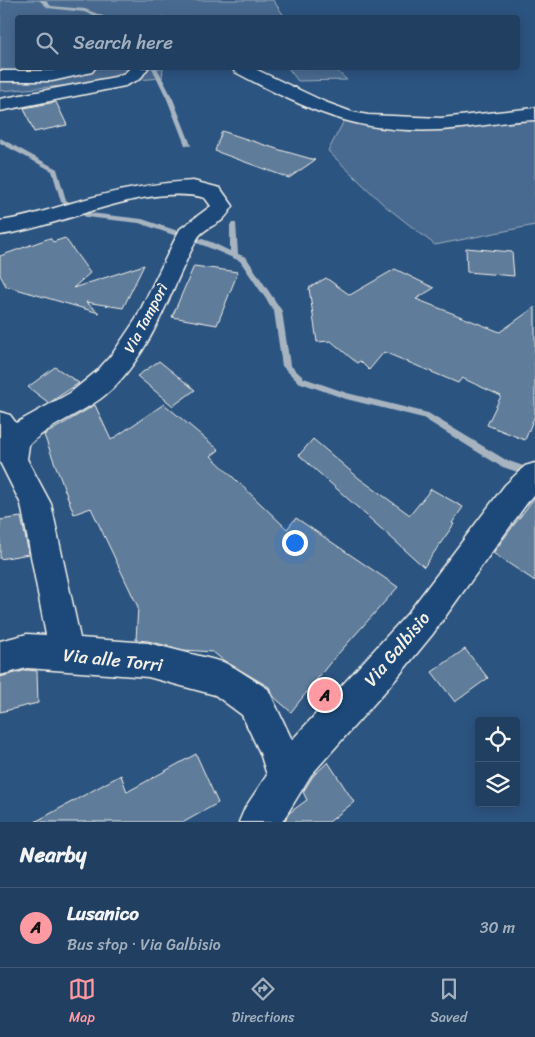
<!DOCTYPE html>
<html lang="en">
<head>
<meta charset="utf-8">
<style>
	body { margin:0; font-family:Sriracha,sans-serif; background:#294667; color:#f1f3f6 }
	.controls { position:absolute; right:15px; bottom:15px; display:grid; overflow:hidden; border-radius:5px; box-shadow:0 2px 12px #0003 }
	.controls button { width:45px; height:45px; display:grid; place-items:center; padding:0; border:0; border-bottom:1px solid #3e5876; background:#213f61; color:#f1f3f6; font:25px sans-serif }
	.you { position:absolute; left:294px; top:542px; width:18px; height:18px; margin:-12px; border:4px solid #fff; border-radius:50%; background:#1a73e8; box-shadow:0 0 0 8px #1a73e833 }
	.badge { display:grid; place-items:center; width:32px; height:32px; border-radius:50%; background:#ff9aa2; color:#111; font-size:16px; font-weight:700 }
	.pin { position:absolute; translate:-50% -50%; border:2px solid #fff; box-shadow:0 1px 5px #0006 }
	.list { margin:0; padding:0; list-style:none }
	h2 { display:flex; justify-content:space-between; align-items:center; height:65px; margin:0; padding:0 20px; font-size:21px }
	h2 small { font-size:16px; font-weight:400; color:#a2afbd }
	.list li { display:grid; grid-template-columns:32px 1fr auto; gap:15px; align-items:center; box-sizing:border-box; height:80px; padding:0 20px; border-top:1px solid #3e5876 }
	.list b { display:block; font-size:19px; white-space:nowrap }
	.list p { margin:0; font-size:16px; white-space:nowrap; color:#a2afbd }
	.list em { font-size:16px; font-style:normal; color:#a2afbd }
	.icon { flex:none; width:28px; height:28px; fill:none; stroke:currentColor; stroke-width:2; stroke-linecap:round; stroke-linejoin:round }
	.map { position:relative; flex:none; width:535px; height:822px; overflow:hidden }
	.search { position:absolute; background:#213f61; box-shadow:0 2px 12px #0003; left:15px; right:15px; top:15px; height:55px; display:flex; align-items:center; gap:12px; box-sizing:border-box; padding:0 18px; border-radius:5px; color:#a2afbd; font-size:19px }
	.sheet { height:145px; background:#213f61 }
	nav { display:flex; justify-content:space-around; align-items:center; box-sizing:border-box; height:70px; border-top:1px solid #3e5876; background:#213f61; font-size:14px; color:#a2afbd }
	nav a { display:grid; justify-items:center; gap:2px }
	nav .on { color:#ff9aa2 }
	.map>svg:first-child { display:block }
	.green { fill:#496b90; stroke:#9eaebc }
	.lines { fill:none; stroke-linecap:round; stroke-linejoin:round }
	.stream { fill:#a7b4c0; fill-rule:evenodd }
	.building { fill:#5e7b9a; stroke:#f4f1e8 }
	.minor-casing { stroke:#f4f1e8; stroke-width:3 }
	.minor { fill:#1f4a7a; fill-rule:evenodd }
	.labels { text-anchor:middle; stroke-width:4; stroke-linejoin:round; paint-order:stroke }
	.street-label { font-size:15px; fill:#f4f1e8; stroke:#1f4a7a }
	.near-street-label { font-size:18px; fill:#f4f1e8; stroke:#1f4a7a }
</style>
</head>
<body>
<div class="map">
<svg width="535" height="822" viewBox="0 0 535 822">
	<rect width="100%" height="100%" fill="#2c5481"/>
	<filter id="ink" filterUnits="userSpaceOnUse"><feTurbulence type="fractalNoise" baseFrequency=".02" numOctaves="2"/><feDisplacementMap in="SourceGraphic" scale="10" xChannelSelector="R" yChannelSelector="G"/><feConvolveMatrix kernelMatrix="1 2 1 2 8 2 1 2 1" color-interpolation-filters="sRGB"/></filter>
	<g filter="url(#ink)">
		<path class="green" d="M273,0L285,17L18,18V68H163L162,78L0,91V0Z
			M288,68H334L347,80L298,81Z
			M535,114V225L435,245L384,205L328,151L346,117L383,122Z"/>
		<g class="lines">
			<path class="stream" d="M39,0H45L51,6L85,9L108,18H99L84,12L48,8Z
				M152,68H157L173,99L191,145L190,146L185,145L167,99Z
				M0,138L57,169L66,200L90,213L142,219L211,242L230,251V225L232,223H236L238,254L246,257L282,311L290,365L304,378L347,393L428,413L506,460L535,470V478L500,466L423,418L346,399L298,382L282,366L274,311L240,261L205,246L139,223L86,217L61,202L52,171L0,143Z"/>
		</g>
		<path class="building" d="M56,102L67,125L34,132L24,108Z
			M222,131L280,150L315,160L289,178L215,151Z
			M50,238L53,242L65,238L90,273L73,288L144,265L123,308L86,302L99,313L6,286L0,275V256Z
			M466,248L512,252L514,276L467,272Z
			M194,266L238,272L217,325L172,317Z
			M395,269L434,288L416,299L500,332L535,307V415L525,440L487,425L501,396L462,378L458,383L384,352L369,370L360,361L357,363L331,341L317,342L309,288L326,278L350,295Z
			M159,361L195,390L173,406L137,376Z
			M55,367L79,383L49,403L28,387Z
			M164,404L219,450L211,456L287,529L296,518L398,587L329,664L291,712L274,697L269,687L223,660L213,652L184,650L148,641L136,640L138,607L91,508L74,514L44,435L95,405L111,440Z
			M313,439L360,479L410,515L431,489L463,507L452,523L454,524L424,567L299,455Z
			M535,497V581L493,553Z
			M21,517L29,554L0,559V520Z
			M465,649L488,678L455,702L432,672Z
			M27,670L37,671L38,703L0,712V677Z
			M196,754L218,803L184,822H35L121,775L127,792Z
			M328,762L354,802L329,822H284L289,813L307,800L303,792L313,776Z"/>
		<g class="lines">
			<defs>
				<path id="minor" d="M65,68H95L92,72L52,81H0V71H52Z
					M130,68H148L140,79L125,86L0,111V99L115,77L125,73Z
					M232,68H253L325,102L352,112L368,115L441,118L535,108V120C503,121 472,128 440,130C356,134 307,110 235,72Z
					M193,181L220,188L233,206C229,212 226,217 221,221C213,226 202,230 197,239C171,288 156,343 116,385C91,412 54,420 29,445L27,459L51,504L80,638L148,643L223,662L235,668L268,689L292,740L408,613L505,485L525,466L535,463V494L527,503L432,635L396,679L311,775L282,822H239L245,808L267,775L260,753L242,715L215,695L148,677L27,668L0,675V641L27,634L46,635L21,504L0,462V412L10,415L16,423L70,393L97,371L113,353L136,319L180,229L211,206L205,198C145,182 62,227 0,235V221C26,218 50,209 75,202C114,191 152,183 193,181Z"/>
			</defs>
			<use href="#minor" class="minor-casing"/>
			<use href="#minor" class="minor"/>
		</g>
	</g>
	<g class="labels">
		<g class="street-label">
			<text transform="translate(146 318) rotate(-62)" y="5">Via Tamporì</text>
		</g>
		<g class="near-street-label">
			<text transform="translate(397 649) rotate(-50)" y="6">Via Galbisio</text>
			<text transform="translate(113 660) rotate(6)" y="6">Via alle Torri</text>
		</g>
	</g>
</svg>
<div class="controls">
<button><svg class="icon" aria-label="locate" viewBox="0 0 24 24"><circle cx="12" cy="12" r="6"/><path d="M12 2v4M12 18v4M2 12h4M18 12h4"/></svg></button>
<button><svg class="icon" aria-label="layers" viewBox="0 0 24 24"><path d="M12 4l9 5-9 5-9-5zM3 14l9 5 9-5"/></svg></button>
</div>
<div class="you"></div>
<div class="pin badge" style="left:325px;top:695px">A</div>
<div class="search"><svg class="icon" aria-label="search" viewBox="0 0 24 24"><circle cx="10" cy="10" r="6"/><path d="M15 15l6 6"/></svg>Search here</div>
</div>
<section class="sheet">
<h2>Nearby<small></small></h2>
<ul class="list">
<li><span class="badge">A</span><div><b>Lusanico</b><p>Bus stop · Via Galbisio</p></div><em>30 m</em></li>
</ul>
</section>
<nav>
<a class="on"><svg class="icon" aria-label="map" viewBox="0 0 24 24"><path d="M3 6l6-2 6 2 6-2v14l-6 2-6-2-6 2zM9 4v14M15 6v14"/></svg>Map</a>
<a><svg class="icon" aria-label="directions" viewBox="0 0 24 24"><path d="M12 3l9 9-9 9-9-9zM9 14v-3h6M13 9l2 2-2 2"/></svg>Directions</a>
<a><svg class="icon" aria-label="saved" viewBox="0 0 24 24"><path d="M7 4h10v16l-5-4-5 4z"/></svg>Saved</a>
</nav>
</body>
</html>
